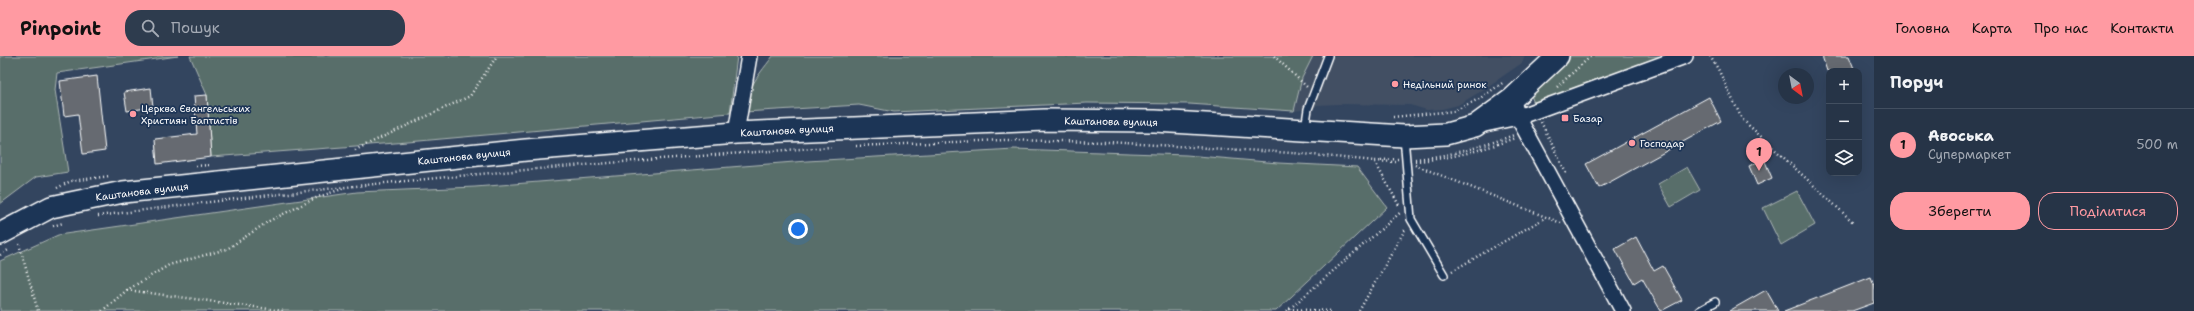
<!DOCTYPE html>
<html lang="uk">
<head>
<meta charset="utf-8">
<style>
	body { margin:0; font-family:"Shantell Sans",sans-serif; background:#2e3c4e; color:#f1f3f6 }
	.controls { position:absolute; right:12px; top:12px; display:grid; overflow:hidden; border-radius:8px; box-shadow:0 4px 16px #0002 }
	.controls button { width:36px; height:36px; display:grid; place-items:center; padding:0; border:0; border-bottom:1px solid #424f60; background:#263447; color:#f1f3f6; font:20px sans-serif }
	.compass { position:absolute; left:1778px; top:12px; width:36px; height:36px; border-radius:50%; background:#263447; box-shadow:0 4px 16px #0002; rotate:148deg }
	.you { position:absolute; left:798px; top:173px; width:14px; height:14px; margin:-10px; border:3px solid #fff; border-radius:50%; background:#1a73e8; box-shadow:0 0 0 6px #1a73e833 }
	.badge { display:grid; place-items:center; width:26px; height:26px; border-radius:50%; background:#ff9aa2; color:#111; font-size:13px; font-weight:700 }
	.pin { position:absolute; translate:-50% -33px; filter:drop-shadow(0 1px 2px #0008) }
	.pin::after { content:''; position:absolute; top:21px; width:14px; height:12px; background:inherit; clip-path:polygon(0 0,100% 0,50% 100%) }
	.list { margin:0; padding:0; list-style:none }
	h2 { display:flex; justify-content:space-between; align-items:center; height:52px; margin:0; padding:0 16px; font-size:17px }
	h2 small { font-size:13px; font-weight:400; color:#a4aab4 }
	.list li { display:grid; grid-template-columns:26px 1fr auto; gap:12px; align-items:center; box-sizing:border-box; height:72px; padding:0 16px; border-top:1px solid #424f60 }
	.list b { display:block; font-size:15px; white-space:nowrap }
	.list p { margin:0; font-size:13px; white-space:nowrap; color:#a4aab4 }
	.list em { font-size:13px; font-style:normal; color:#a4aab4 }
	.actions { display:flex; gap:8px; padding:12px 16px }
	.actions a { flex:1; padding:9px 0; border:1px solid #ff9aa2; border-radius:16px; text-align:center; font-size:14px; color:#ff9aa2 }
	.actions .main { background:#ff9aa2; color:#111 }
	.icon { flex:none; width:22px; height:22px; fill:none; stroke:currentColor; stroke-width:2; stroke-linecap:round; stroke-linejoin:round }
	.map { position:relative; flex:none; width:1874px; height:255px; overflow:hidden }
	header { display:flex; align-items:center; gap:24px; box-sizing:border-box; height:56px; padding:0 20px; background:#ff9aa2; color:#111 }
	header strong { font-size:19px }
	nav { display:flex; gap:22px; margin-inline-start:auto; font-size:14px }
	.search { width:280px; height:36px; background:#2e3c4e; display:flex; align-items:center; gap:10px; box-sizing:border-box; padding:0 14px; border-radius:16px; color:#a4aab4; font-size:15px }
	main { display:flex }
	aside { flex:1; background:#263447 }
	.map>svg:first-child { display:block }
	.built { fill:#425064 }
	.green { fill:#596e6a; stroke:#acb6b4 }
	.building { fill:#666b71; stroke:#fff }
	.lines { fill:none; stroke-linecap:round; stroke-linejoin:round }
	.lane-casing { stroke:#fff; stroke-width:10 }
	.street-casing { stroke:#fff; stroke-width:18 }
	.secondary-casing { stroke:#fff; stroke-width:24 }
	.path { stroke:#fff; stroke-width:2.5; stroke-dasharray:1 3; stroke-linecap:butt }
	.lane { stroke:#1d3557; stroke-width:7 }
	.street { stroke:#1d3557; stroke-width:15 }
	.secondary { stroke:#1d3557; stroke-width:21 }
	.poi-dot { fill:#ff9aa2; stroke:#1d3557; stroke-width:1.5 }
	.labels { text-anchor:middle; stroke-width:3.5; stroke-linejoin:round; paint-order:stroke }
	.poi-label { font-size:10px; fill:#fff; stroke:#1d3557; text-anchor:start }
	.street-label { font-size:10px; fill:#fff; stroke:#1d3557 }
</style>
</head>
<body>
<header>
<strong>Pinpoint</strong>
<div class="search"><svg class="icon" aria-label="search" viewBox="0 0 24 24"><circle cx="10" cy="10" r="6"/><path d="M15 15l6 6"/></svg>Пошук</div>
<nav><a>Головна</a><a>Карта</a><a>Про нас</a><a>Контакти</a></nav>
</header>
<main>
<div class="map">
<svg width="1874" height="255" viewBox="0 0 1874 255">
	<rect width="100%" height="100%" fill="#33455f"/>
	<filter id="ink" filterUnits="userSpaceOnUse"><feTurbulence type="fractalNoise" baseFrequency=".025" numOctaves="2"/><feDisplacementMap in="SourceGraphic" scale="8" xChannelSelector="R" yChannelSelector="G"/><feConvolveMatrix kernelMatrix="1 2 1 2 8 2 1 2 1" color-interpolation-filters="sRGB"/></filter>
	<g filter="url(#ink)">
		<path class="built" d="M1313,0H1525L1522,7L1481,35L1458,49L1442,53L1427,54L1410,49L1338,48L1317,49L1314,52L1294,55L1302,22Z"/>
		<path class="green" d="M0,0H178L57,17L55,34L68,116L36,121L0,148Z
			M190,0H737L730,57L408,86L211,101L207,39Z
			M773,0H1313L1302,22L1294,55L1189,48L1087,47L894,56L859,49L744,56C750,47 748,45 750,35C754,23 765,11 773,0Z
			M1558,0H1685L1537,55L1527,29Z
			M1014,93L1186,99L1278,107L1357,111L1387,151L1276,255H0V205L58,179L357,136L475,131L807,105Z
			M1687,111L1700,134L1671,151L1658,128Z
			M1797,135L1815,169L1781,189L1763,152Z"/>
		<path class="building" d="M1822,0H1849L1855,15H1827Z
			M97,20L105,95L83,98L78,58L64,60L60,25Z
			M151,32L153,51L127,55L124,36Z
			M207,39L211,101L157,108L155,83L197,78L194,40Z
			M1709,41L1721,65L1599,132L1586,108Z
			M1764,103L1772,122L1757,129L1749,110Z
			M1636,181L1654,215L1663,210L1682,244L1661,255L1642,222L1634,227L1615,193Z
			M1871,221L1874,229V247L1852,255H1784Z
			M1766,234L1778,255H1729Z"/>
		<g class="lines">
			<defs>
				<path id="lane" d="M1305,73L1308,53L1328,0
					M1404,81L1411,163L1444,219
					M1699,255L1715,246"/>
				<path id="street" d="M1512,43L1518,61L1623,255
					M1480,69L1518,61L1685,0
					M736,77L749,0"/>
				<path id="secondary" d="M0,178L51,151L123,136L526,94L736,77L1045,64L1155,65L1404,80L1446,78L1475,70L1512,43L1558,0"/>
			</defs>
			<use href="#lane" class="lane-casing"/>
			<use href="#street" class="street-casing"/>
			<use href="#secondary" class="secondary-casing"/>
			<path class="path" d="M1274,0L1307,31
				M1710,0L1718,13L1742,63L1853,166
				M1557,31L1591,0
				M1393,61L1454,55L1479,43L1504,26
				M1541,66L1567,119
				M856,90L1004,84L1107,86L1293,97L1375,105L1396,106
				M355,94L470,40L497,0
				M1415,103C1450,100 1481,91 1514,79
				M1381,104L1398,103
				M1415,105C1451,103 1482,94 1515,82
				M1375,106L1400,151
				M1415,109L1561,167
				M196,110L209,109
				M57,132L71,125L110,120
				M98,160C341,128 586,107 831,91
				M53,170L63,167
				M19,188L38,255
				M0,199L10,193
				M1452,215L1545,162
				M127,234L284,255
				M1289,253L1332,255
				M102,255L127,234L169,209L227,193L269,165L318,141L345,132
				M1287,255L1401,156
				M1359,255L1406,172"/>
			<use href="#lane" class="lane"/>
			<use href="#street" class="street"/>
			<use href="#secondary" class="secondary"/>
		</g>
	</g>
	<g class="poi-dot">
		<circle cx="1395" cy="28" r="4"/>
		<circle cx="133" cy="58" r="4"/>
		<rect x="1561" y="58" width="8" height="8" rx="2"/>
		<circle cx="1632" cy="87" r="4"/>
	</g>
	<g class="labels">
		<g class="poi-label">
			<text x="1403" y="32">Недільний ринок</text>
			<text x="141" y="56">Церква Євангельських<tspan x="141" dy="12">Християн Баптистів</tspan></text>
			<text x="1573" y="66">Базар</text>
			<text x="1640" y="91">Господар</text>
		</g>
		<g class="street-label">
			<text transform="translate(1111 65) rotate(1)" y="4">Каштанова вулиця</text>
			<text transform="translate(787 74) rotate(-3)" y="4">Каштанова вулиця</text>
			<text transform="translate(464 100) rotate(-6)" y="4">Каштанова вулиця</text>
			<text transform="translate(142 135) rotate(-7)" y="4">Каштанова вулиця</text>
		</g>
	</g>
</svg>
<div class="controls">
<button>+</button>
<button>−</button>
<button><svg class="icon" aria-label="layers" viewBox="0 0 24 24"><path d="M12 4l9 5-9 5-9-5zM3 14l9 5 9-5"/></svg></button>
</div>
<svg class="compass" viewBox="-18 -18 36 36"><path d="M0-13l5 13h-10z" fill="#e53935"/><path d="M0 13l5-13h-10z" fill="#a4aab4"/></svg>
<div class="you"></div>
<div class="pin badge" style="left:1759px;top:115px">1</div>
</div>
<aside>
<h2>Поруч<small></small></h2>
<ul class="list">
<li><span class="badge">1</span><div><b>Авоська</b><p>Супермаркет</p></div><em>500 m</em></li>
</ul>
<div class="actions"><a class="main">Зберегти</a><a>Поділитися</a></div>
</aside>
</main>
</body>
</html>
